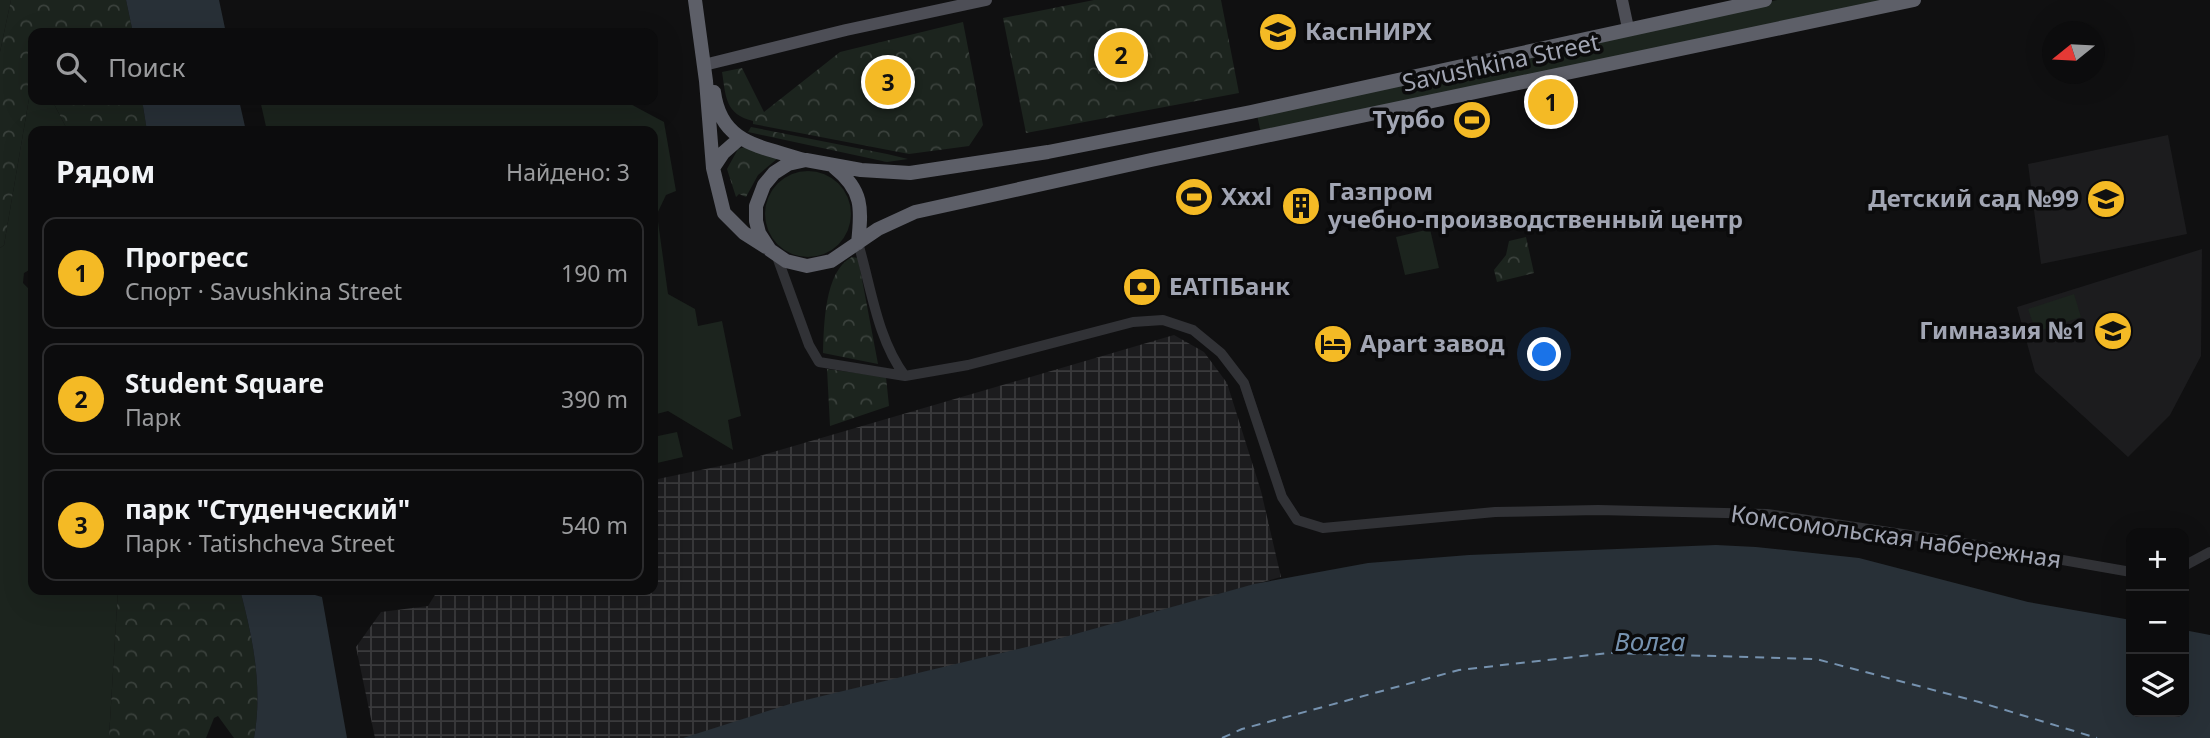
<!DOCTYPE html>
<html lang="ru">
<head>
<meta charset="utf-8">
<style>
	body { margin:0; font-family:"Noto Sans",sans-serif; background:#1a1a1b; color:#f1f3f6 }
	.controls { position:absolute; right:21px; bottom:21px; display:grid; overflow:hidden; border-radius:14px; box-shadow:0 7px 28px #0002 }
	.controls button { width:63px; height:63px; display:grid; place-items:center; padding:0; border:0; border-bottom:2px solid #2c2c2e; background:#0c0c0d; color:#f1f3f6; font:35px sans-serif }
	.compass { position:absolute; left:2042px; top:21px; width:63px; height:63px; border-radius:50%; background:#0c0c0d; box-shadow:0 7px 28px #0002; rotate:252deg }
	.you { position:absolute; left:1545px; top:355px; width:24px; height:24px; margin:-18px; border:5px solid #fff; border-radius:50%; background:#1a73e8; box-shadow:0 0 0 10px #1a73e833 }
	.badge { display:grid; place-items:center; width:46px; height:46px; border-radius:50%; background:#f4ba25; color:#111; font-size:23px; font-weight:700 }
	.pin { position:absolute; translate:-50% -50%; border:4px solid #fff; box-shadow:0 2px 7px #0006 }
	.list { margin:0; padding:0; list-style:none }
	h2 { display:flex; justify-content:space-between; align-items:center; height:91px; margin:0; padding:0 28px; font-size:30px }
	h2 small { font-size:23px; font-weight:400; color:#9a9b9d }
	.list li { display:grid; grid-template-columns:46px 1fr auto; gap:21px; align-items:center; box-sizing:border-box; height:112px; margin:0 14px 14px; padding:0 14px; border:2px solid #2c2c2e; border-radius:14px }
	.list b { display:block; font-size:26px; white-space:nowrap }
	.list p { margin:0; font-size:23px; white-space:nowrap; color:#9a9b9d }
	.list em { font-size:23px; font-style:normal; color:#9a9b9d }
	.icon { flex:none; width:38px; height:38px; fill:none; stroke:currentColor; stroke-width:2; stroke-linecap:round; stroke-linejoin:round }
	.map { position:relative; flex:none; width:2210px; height:738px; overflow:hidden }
	.search { position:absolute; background:#0c0c0d; box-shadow:0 7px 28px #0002; left:28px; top:28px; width:630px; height:77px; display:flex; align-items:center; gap:18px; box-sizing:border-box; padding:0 24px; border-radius:14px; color:#9a9b9d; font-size:26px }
	.panel { position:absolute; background:#0c0c0d; box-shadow:0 7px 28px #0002; left:28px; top:126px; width:630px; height:469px; border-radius:14px }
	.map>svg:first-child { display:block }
	.built { fill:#1c1c1e }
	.industrial { fill:url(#industrial-grid) }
	.grass { fill:#1c241e }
	.forest { fill:url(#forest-crowns) }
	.water { fill:#283037 }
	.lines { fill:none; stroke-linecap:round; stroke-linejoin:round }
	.ferry { stroke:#7692af; stroke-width:2; stroke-dasharray:9 7; stroke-linecap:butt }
	.minor { stroke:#313236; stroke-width:10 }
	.major { stroke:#4d4e56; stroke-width:12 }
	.highway { stroke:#5d5f68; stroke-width:14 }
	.labels { text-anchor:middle; stroke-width:7; stroke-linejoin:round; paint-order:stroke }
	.poi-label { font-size:24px; font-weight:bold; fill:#a1a5b3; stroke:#0b0b0c; text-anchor:start }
	.street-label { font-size:24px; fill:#a1a5b3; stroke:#0b0b0c }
	.water-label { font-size:26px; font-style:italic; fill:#7692af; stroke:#0b0b0c }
</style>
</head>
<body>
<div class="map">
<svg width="2210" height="738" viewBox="0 0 2210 738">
	<defs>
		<pattern id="industrial-grid" width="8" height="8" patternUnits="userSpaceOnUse" patternTransform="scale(1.75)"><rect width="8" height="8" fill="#1c1c1e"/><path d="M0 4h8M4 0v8" fill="none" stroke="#3a3a3c"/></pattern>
		<pattern id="forest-crowns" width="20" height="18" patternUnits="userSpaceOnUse" patternTransform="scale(1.75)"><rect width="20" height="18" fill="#1c241e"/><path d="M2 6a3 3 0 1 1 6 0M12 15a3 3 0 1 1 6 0" fill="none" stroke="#3a413c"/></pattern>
	</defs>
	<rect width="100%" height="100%" fill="#101011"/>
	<path class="built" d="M2168,135L2187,234L2041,264L2028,164Z
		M2202,249L2201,356L2170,415L2128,457L2035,372L2017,307Z"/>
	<path class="industrial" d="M1174,335L1204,352L1227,383L1261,491L1281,577L709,738H375L356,647L381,612L428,606L438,590H653V480L739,462Z"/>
	<path class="grass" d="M0,0H11L0,52Z
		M1777,0H1913L1261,134L1257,115Z
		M33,75V100H52L68,131H33V268L24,273L23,283L33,293V590H118L109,738H0V248L4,245Z
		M260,100H623L664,122L676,191L666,195L657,214L668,294L695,309L698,326L722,321L741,416L728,420L733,450L668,411L653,415V131H267Z
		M765 214a43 43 0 1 1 86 0a43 43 0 1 1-86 0Z
		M1430,229L1439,268L1405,275L1396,237Z
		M2074,294L2081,317L2036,332L2028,309Z
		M677,432L683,457L653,464V437Z"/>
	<path class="forest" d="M11,0H126L133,33H33V75L4,245L0,248V52Z
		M1094,0H1221L1239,93L1026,133L1003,18Z
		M963,22L983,125L969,146L909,154L753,124V121C725,114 726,97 722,72L742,68L764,112L840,52Z
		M52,100H142L147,131H68Z
		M751,127L887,154L908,159L887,162L748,132Z
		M745,147L778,158L758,175L746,197L739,194L736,197L727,169L738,149Z
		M1526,237L1534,273L1497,282L1494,270L1506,255L1509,241Z
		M852,257L858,258L878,364L823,353C824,326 824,271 852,257Z
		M827,369L886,377L889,406L830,426Z
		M118,590H240C253,638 263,688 254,738H234L218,716L214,718L206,738H109Z"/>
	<path class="water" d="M126,0H219L226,33H133Z
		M142,100H239L246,131H147Z
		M1716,545L1756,547L1859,558L2028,602L2131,620V712H2184V630L2210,635V738H683L793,703L1043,643L1254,584L1368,563L1469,555Z
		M240,590H313L315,595L322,597L347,738H254C263,688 253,638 240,590Z"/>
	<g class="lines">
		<path class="ferry" d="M1222,738L1242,729L1459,670L1609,653L1816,659L1979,702L2097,738"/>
		<path class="minor" d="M858,243C871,286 877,339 905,376
			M776,254L809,345L819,362L905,376L968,365L1133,322L1163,320L1193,330L1221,353L1244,383L1282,497L1297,520L1323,528L1495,512L1598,510L1767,514L1977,545L2131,572
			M2184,566L2210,552"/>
		<path class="major" d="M1622,0L1628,28
			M704,65L846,30L986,0"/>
		<path class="highway" d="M695,0L706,81L713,168L724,213L744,233L766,247
			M1765,0L1251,112L1048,152L910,173L861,170L806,160L788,164L774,173L764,185L756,206V221L759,233L770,250L786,261L807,266L831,261L878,229L915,212L1151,160L1914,0
			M714,92C721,145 762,146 804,160
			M834,167C863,190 862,208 858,243
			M713,168L723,153L739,139"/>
	</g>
	<defs>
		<symbol id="university-disc" viewBox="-11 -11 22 22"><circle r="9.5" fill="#f4ba25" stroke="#0b0b0c"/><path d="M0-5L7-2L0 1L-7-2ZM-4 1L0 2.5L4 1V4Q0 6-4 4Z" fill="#111"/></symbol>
		<symbol id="stadium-disc" viewBox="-11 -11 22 22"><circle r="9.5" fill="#f4ba25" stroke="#0b0b0c"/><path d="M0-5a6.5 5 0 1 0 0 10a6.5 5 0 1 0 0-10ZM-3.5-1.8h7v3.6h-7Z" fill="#111"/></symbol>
		<symbol id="school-disc" viewBox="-11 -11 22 22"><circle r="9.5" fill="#f4ba25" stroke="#0b0b0c"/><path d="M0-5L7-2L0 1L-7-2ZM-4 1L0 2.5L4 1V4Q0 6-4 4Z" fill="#111"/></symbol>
		<symbol id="building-disc" viewBox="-11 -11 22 22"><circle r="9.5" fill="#f4ba25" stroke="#0b0b0c"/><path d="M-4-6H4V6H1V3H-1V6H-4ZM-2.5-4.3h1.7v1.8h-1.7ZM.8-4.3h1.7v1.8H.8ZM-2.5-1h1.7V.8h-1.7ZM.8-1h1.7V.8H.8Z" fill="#111"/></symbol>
		<symbol id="bank-disc" viewBox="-11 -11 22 22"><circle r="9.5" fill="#f4ba25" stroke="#0b0b0c"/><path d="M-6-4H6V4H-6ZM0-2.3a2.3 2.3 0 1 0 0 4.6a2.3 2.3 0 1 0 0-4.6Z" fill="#111"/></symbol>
		<symbol id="hotel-disc" viewBox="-11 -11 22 22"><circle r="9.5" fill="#f4ba25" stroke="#0b0b0c"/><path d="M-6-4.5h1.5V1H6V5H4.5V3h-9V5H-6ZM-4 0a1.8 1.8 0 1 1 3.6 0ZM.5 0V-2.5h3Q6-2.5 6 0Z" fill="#111"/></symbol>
	</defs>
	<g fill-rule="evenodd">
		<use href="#university-disc" x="1256" y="10" width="44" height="44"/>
		<use href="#stadium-disc" x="1450" y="98" width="44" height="44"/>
		<use href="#stadium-disc" x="1172" y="175" width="44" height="44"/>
		<use href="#school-disc" x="2084" y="177" width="44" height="44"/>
		<use href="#building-disc" x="1279" y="184" width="44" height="44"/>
		<use href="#bank-disc" x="1120" y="265" width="44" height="44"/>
		<use href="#school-disc" x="2091" y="309" width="44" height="44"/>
		<use href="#hotel-disc" x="1311" y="322" width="44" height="44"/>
	</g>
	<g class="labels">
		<g class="poi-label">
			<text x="1305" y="40">КаспНИРХ</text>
			<text x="1445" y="128" text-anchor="end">Турбо</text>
			<text x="1328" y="200">Газпром<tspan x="1328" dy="28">учебно-производственный центр</tspan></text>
			<text x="1221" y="205">Xxxl</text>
			<text x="2079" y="207" text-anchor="end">Детский сад №99</text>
			<text x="1169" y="295">ЕАТПБанк</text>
			<text x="2086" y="339" text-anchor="end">Гимназия №1</text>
			<text x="1360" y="352">Apart завод</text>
		</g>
		<g class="street-label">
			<text transform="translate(1501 63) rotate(-12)" y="8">Savushkina Street</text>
			<text transform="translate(1896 537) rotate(8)" y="8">Комсомольская набережная</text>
		</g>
		<g class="water-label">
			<text x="1650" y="651">Волга</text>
		</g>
	</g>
</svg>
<div class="controls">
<button>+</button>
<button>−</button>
<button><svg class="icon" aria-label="layers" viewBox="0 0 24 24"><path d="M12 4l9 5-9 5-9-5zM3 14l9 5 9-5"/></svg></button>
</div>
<svg class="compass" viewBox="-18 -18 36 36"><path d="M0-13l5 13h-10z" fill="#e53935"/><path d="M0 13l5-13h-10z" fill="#9a9b9d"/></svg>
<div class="you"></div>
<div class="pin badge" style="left:1551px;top:102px">1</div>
<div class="pin badge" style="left:1121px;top:55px">2</div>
<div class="pin badge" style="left:888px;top:82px">3</div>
<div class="search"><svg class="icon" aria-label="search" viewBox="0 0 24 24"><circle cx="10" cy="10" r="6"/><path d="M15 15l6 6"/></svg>Поиск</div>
<section class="panel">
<h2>Рядом<small>Найдено: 3</small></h2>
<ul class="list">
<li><span class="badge">1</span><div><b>Прогресс</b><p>Спорт · Savushkina Street</p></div><em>190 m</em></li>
<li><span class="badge">2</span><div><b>Student Square</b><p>Парк</p></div><em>390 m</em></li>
<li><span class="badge">3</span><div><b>парк &quot;Студенческий&quot;</b><p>Парк · Tatishcheva Street</p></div><em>540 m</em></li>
</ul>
</section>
</div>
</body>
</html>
